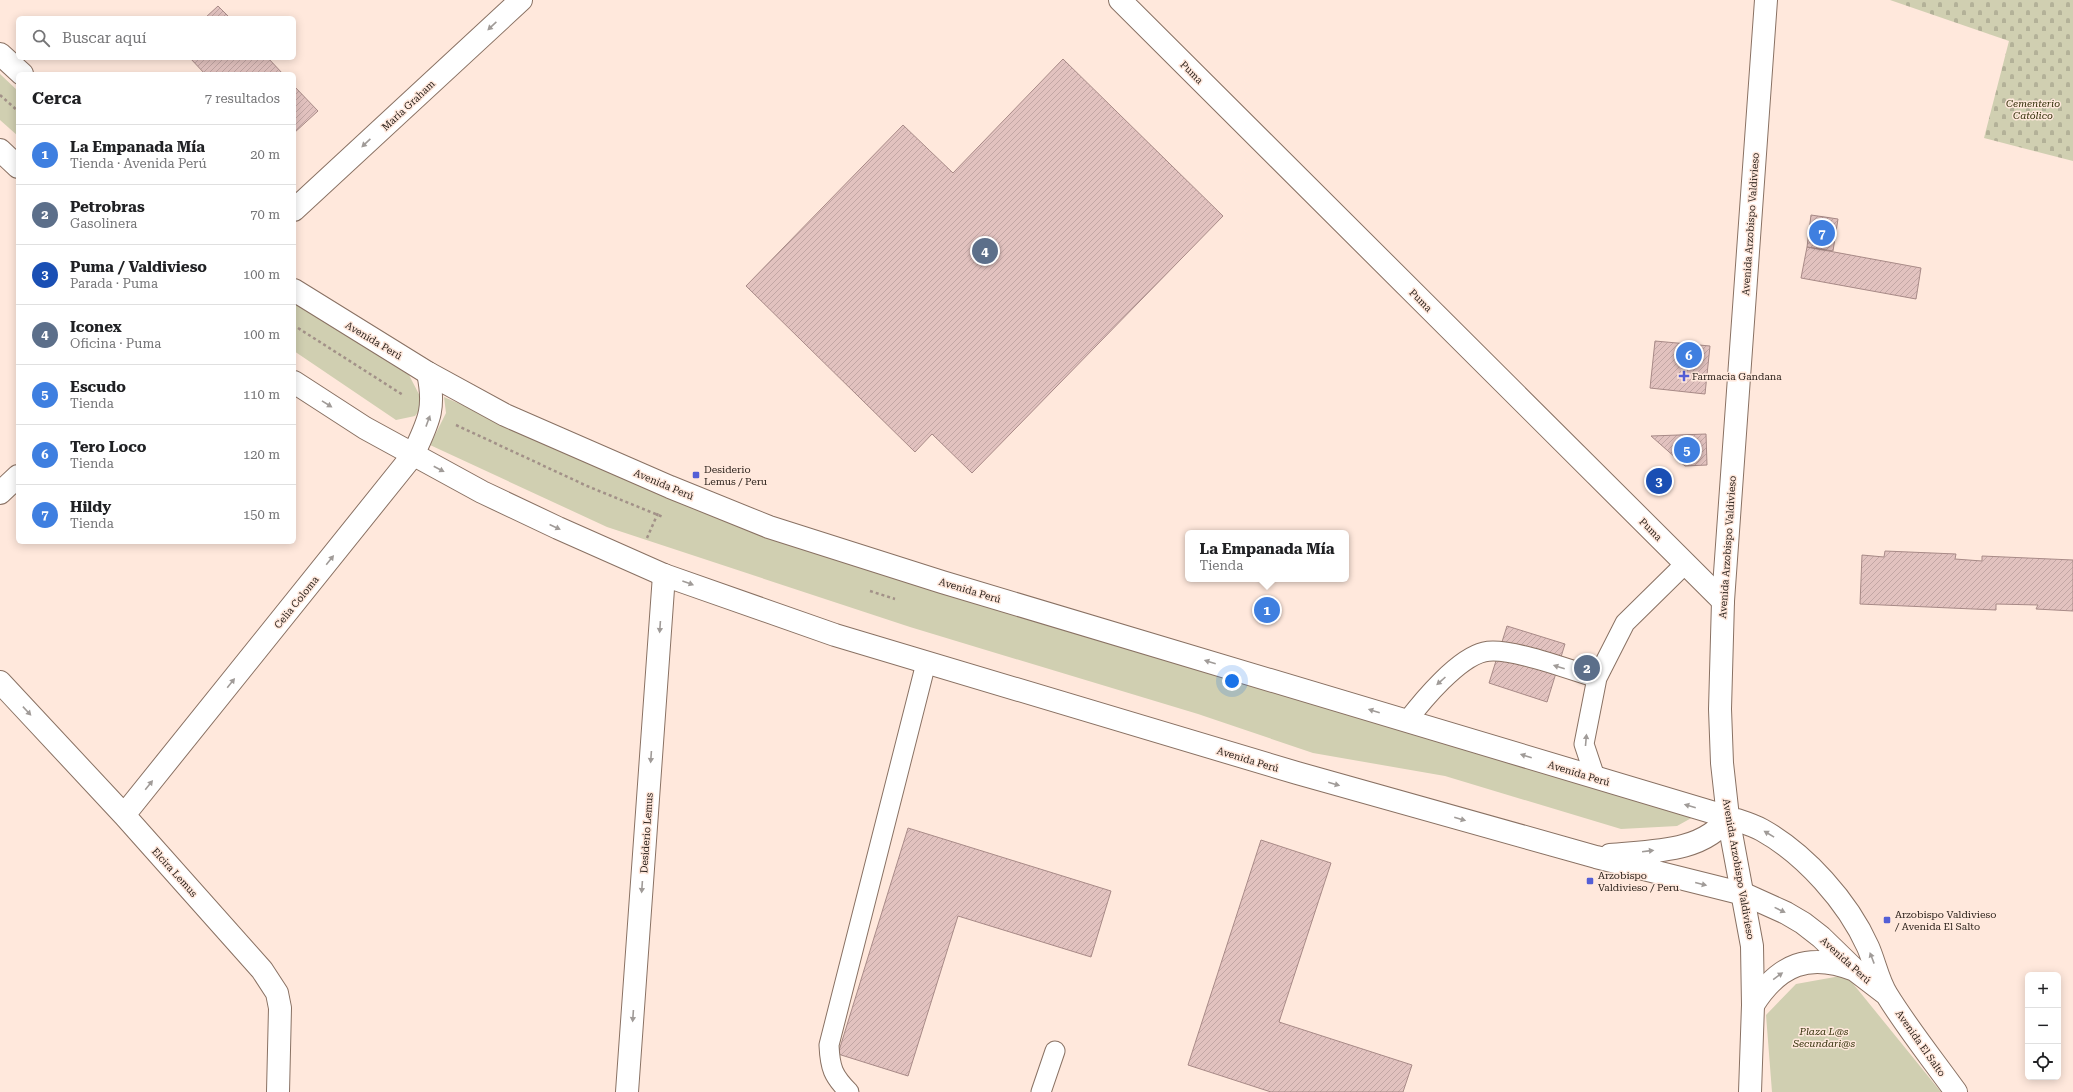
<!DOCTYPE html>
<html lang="es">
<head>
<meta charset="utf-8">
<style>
	body { margin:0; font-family:"Roboto Serif",serif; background:#f2f2f2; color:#202124 }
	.controls { position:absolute; right:12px; bottom:12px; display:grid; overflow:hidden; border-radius:6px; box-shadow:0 2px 10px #0003 }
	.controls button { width:36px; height:36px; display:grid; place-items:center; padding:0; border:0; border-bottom:1px solid #e0e0e0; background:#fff; color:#202124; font:20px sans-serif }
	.you { position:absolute; left:1232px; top:681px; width:14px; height:14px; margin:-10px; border:3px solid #fff; border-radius:50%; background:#1a73e8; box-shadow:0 0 0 6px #1a73e833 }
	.badge { display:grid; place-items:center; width:26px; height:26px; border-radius:50%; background:#545fd6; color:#fff; font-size:13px; font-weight:700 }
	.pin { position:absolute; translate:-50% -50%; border:2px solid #fff; box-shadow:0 1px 4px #0006 }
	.popup { position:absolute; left:1185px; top:530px; width:164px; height:52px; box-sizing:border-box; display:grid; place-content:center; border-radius:6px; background:#fff; filter:drop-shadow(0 1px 3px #0005); font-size:13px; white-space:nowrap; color:#757577 }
	.popup b { font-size:15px; color:#202124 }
	.popup::after { content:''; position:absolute; left:50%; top:100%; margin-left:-8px; border:8px solid transparent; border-top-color:#fff }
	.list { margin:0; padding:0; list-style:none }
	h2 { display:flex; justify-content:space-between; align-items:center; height:52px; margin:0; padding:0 16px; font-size:17px }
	h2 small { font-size:13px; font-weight:400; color:#757577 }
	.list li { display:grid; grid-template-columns:26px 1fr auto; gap:12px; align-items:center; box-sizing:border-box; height:60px; padding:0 16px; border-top:1px solid #e0e0e0 }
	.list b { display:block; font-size:15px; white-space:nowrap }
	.list p { margin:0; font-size:13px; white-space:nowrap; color:#757577 }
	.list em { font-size:13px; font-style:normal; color:#757577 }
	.icon { flex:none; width:22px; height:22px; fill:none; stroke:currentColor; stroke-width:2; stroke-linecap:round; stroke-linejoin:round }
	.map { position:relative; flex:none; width:2073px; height:1092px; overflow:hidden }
	.search { position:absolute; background:#fff; box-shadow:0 2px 10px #0003; left:16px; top:16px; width:280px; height:44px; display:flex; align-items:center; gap:10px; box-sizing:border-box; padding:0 14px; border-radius:6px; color:#757577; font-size:15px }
	.panel { position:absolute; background:#fff; box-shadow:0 2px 10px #0003; left:16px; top:72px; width:280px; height:472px; border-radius:6px }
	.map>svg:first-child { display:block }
	.cemetery { fill:url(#cemetery-stones) }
	.green { fill:#d0cfb1 }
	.building { fill:url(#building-hatch); stroke:#a88a87 }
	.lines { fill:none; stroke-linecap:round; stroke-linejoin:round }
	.service-casing { stroke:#897163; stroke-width:21 }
	.minor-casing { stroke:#897163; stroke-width:24 }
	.tertiary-casing { stroke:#897163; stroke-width:24 }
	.secondary-casing { stroke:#897163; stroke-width:24 }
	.path { stroke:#a29188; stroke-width:2.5; stroke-dasharray:3 3; stroke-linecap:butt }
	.service { stroke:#fff; stroke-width:19 }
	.minor { stroke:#fff; stroke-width:22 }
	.tertiary { stroke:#fff; stroke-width:22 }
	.secondary { stroke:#fff; stroke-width:22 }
	.oneway { fill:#a09b98 }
	.poi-dot { fill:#545fd6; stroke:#ffe8dc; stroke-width:1.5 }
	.labels { text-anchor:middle; stroke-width:3; stroke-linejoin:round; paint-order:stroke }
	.street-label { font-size:10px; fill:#2b211b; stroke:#ffe8dc }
	.park-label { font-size:10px; font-style:italic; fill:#302d06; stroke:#ffe8dc }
	.poi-label { font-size:10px; fill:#2b211b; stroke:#ffe8dc; text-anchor:start }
</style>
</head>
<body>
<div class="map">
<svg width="2073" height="1092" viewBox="0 0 2073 1092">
	<defs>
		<pattern id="cemetery-stones" width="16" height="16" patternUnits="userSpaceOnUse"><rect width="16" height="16" fill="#d0cfb1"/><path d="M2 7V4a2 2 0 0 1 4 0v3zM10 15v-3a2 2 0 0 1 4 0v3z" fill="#b3b198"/></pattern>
		<pattern id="building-hatch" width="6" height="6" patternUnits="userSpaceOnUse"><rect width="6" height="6" fill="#e2c2bf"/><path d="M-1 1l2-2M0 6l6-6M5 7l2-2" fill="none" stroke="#c2a6a4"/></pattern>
	</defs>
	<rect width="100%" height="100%" fill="#ffe8dc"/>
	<path class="cemetery" d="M1890,0H2073V161L1984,138L2009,41Z"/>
	<path class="green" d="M0,74L18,91V136L0,120Z
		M294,303L409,375L424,404L415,416L396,420L294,351Z
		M444,397L627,477L1695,816L1677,826L1621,829L1445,776L1313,753L1198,714L910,627L607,527L430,445L446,413Z
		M1846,975L1941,1092H1772L1766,1015L1796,984Z"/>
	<path class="building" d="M218,6L230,18H205Z
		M190,58H268L283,74H205Z
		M1063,59L1223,216L972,473L932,434L915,452L746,286L903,125L953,173Z
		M294,86L318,111L294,133Z
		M1811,215L1838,219L1833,251L1807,247Z
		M1807,247L1921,268L1916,299L1801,278Z
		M1655,341L1710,346L1705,394L1650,388Z
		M1706,434L1707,465L1685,466L1651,436Z
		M1885,551L1956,554L1955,559L1982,561V556L2073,560V611L2036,609L2038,605L1996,604V610L1860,604L1862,555L1884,557Z
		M1507,626L1565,644L1547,702L1489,683Z
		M908,828L1111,891L1091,957L958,916L908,1076L838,1054Z
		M1261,840L1331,863L1279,1022L1412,1065L1403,1092H1271L1188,1065Z"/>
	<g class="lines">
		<defs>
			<path id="service" d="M1407,721C1423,700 1458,658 1484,652C1508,646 1570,670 1597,678
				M1595,777L1584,744L1597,678L1625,623L1685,564
				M849,1092C833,1076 830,1068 829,1045L926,663
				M1041,1092L1055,1051"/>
			<path id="minor" d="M1120,0L1723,601
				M294,210L521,0
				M0,493L18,476
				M0,682L124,815L262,970L277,993L280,1008L278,1092
				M124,815L413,455C428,422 436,410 428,373
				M627,1092L664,575"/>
			<path id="tertiary" d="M1728,817L1752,946L1753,1005L1750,1092"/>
			<path id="secondary" d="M0,54L22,74
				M0,150L18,167
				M294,290L428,373L505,415L670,487L769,527L942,582L1728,817C1739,821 1751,824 1762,830C1805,854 1848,902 1868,947C1875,963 1878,981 1887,995C1908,1029 1933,1060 1956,1092
				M294,382L365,428L482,492L558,528L664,575L835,635L1297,773L1596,857L1744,894L1786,913L1803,923L1821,937L1856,971L1886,994
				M1728,817L1722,763L1720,709L1723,601L1766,0
				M1610,855C1649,851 1704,853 1728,817
				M1753,1005C1779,964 1809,952 1855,970"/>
		</defs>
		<use href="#service" class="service-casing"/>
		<use href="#minor" class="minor-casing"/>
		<use href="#tertiary" class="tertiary-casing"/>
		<use href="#secondary" class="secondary-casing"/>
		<path class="path" d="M0,95L18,111
			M298,328L403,395
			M456,425L587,486L663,517
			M647,538L658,513
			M870,591L895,599"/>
		<use href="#service" class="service"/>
		<use href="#minor" class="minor"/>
		<use href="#tertiary" class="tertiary"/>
		<use href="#secondary" class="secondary"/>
	</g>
	<defs><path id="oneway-solid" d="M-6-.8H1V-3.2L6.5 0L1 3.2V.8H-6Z"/></defs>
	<g class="oneway">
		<use href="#oneway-solid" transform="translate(492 26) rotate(137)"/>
		<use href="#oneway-solid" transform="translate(366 143) rotate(137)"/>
		<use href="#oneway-solid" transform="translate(327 404) rotate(32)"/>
		<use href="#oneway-solid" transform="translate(428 421) rotate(-70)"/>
		<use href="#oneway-solid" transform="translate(439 469) rotate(28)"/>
		<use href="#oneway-solid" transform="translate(555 527) rotate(25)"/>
		<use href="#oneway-solid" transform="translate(330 560) rotate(-51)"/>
		<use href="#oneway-solid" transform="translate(688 583) rotate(20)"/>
		<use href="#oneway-solid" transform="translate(660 627) rotate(94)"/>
		<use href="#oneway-solid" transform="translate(1210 662) rotate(-163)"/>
		<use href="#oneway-solid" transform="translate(1559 667) rotate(-163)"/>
		<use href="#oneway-solid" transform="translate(1441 681) rotate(138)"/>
		<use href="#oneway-solid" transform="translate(231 683) rotate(-51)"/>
		<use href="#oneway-solid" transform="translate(27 711) rotate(47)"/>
		<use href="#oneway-solid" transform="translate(1374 711) rotate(-163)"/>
		<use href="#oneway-solid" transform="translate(1586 740) rotate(-85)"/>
		<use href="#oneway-solid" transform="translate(1526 756) rotate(-163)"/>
		<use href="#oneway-solid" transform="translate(651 757) rotate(94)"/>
		<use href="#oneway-solid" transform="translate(1334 784) rotate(16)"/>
		<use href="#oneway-solid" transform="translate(149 785) rotate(-51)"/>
		<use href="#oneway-solid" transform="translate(1690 806) rotate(-164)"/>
		<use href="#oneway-solid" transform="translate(1460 819) rotate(16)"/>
		<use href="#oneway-solid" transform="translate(1769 834) rotate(-149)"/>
		<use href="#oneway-solid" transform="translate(1648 851) rotate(-7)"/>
		<use href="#oneway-solid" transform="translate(1701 884) rotate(14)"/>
		<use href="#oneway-solid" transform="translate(642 887) rotate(94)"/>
		<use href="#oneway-solid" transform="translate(1780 910) rotate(26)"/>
		<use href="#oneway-solid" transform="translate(1872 958) rotate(-111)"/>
		<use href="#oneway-solid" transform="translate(1778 976) rotate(-36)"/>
		<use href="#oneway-solid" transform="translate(633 1016) rotate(94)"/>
	</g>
	<g class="poi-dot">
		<path d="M1682 370h4v4h4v4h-4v4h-4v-4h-4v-4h4z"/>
		<rect x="692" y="471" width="8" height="8" rx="2"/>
		<rect x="1586" y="877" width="8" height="8" rx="2"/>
		<rect x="1883" y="916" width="8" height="8" rx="2"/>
	</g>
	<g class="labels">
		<g class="street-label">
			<text transform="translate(1192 72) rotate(45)" y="4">Puma</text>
			<text transform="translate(408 105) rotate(-43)" y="4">María Graham</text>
			<text transform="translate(1750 224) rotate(-86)" y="4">Avenida Arzobispo Valdivieso</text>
			<text transform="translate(1421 300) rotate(45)" y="4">Puma</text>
			<text transform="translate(374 340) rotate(31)" y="4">Avenida Perú</text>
			<text transform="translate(664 484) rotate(23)" y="4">Avenida Perú</text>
			<text transform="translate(1651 529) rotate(45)" y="4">Puma</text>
			<text transform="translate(1727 547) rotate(-86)" y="4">Avenida Arzobispo Valdivieso</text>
			<text transform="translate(970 590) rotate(17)" y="4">Avenida Perú</text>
			<text transform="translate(296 602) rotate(-51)" y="4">Celia Coloma</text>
			<text transform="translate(1248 759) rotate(17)" y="4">Avenida Perú</text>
			<text transform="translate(1579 773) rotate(17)" y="4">Avenida Perú</text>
			<text transform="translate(646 833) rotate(-86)" y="4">Desiderio Lemus</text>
			<text transform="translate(1739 869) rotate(80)" y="4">Avenida Arzobispo Valdivieso</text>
			<text transform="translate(175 872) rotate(48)" y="4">Elcira Lemus</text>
			<text transform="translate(1846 960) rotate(42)" y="4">Avenida Perú</text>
			<text transform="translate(1921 1043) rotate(55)" y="4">Avenida El Salto</text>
		</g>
		<g class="park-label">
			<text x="2033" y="107">Cementerio<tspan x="2033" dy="12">Católico</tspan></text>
			<text x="1824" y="1035">Plaza L@s<tspan x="1824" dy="12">Secundari@s</tspan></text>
		</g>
		<g class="poi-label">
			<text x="1692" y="380">Farmacia Gandana</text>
			<text x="704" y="473">Desiderio<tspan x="704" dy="12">Lemus / Peru</tspan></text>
			<text x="1598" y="879">Arzobispo<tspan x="1598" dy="12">Valdivieso / Peru</tspan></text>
			<text x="1895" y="918">Arzobispo Valdivieso<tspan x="1895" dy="12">/ Avenida El Salto</tspan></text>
		</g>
	</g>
</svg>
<div class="controls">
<button>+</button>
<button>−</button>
<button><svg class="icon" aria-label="locate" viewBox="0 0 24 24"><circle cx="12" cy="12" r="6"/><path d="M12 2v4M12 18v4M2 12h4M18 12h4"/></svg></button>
</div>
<div class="you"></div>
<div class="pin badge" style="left:1267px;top:610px;background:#3f7fe0">1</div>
<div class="popup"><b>La Empanada Mía</b>Tienda</div>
<div class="pin badge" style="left:1587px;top:668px;background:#5c6f8a">2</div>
<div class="pin badge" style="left:1659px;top:481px;background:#1a4fb4">3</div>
<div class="pin badge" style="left:985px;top:251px;background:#5c6f8a">4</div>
<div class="pin badge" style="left:1687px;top:450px;background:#3f7fe0">5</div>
<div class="pin badge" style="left:1689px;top:355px;background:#3f7fe0">6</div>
<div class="pin badge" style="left:1822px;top:233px;background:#3f7fe0">7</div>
<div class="search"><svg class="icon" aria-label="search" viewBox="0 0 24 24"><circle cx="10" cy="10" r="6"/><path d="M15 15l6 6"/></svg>Buscar aquí</div>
<section class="panel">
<h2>Cerca<small>7 resultados</small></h2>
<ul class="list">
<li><span class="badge" style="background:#3f7fe0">1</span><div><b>La Empanada Mía</b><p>Tienda · Avenida Perú</p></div><em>20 m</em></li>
<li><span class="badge" style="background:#5c6f8a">2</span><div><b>Petrobras</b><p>Gasolinera</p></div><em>70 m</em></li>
<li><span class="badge" style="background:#1a4fb4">3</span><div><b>Puma / Valdivieso</b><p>Parada · Puma</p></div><em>100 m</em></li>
<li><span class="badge" style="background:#5c6f8a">4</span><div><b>Iconex</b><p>Oficina · Puma</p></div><em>100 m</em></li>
<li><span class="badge" style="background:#3f7fe0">5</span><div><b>Escudo</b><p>Tienda</p></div><em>110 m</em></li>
<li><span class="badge" style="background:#3f7fe0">6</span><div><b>Tero Loco</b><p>Tienda</p></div><em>120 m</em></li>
<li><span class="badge" style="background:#3f7fe0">7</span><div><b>Hildy</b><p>Tienda</p></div><em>150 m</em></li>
</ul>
</section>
</div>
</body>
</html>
